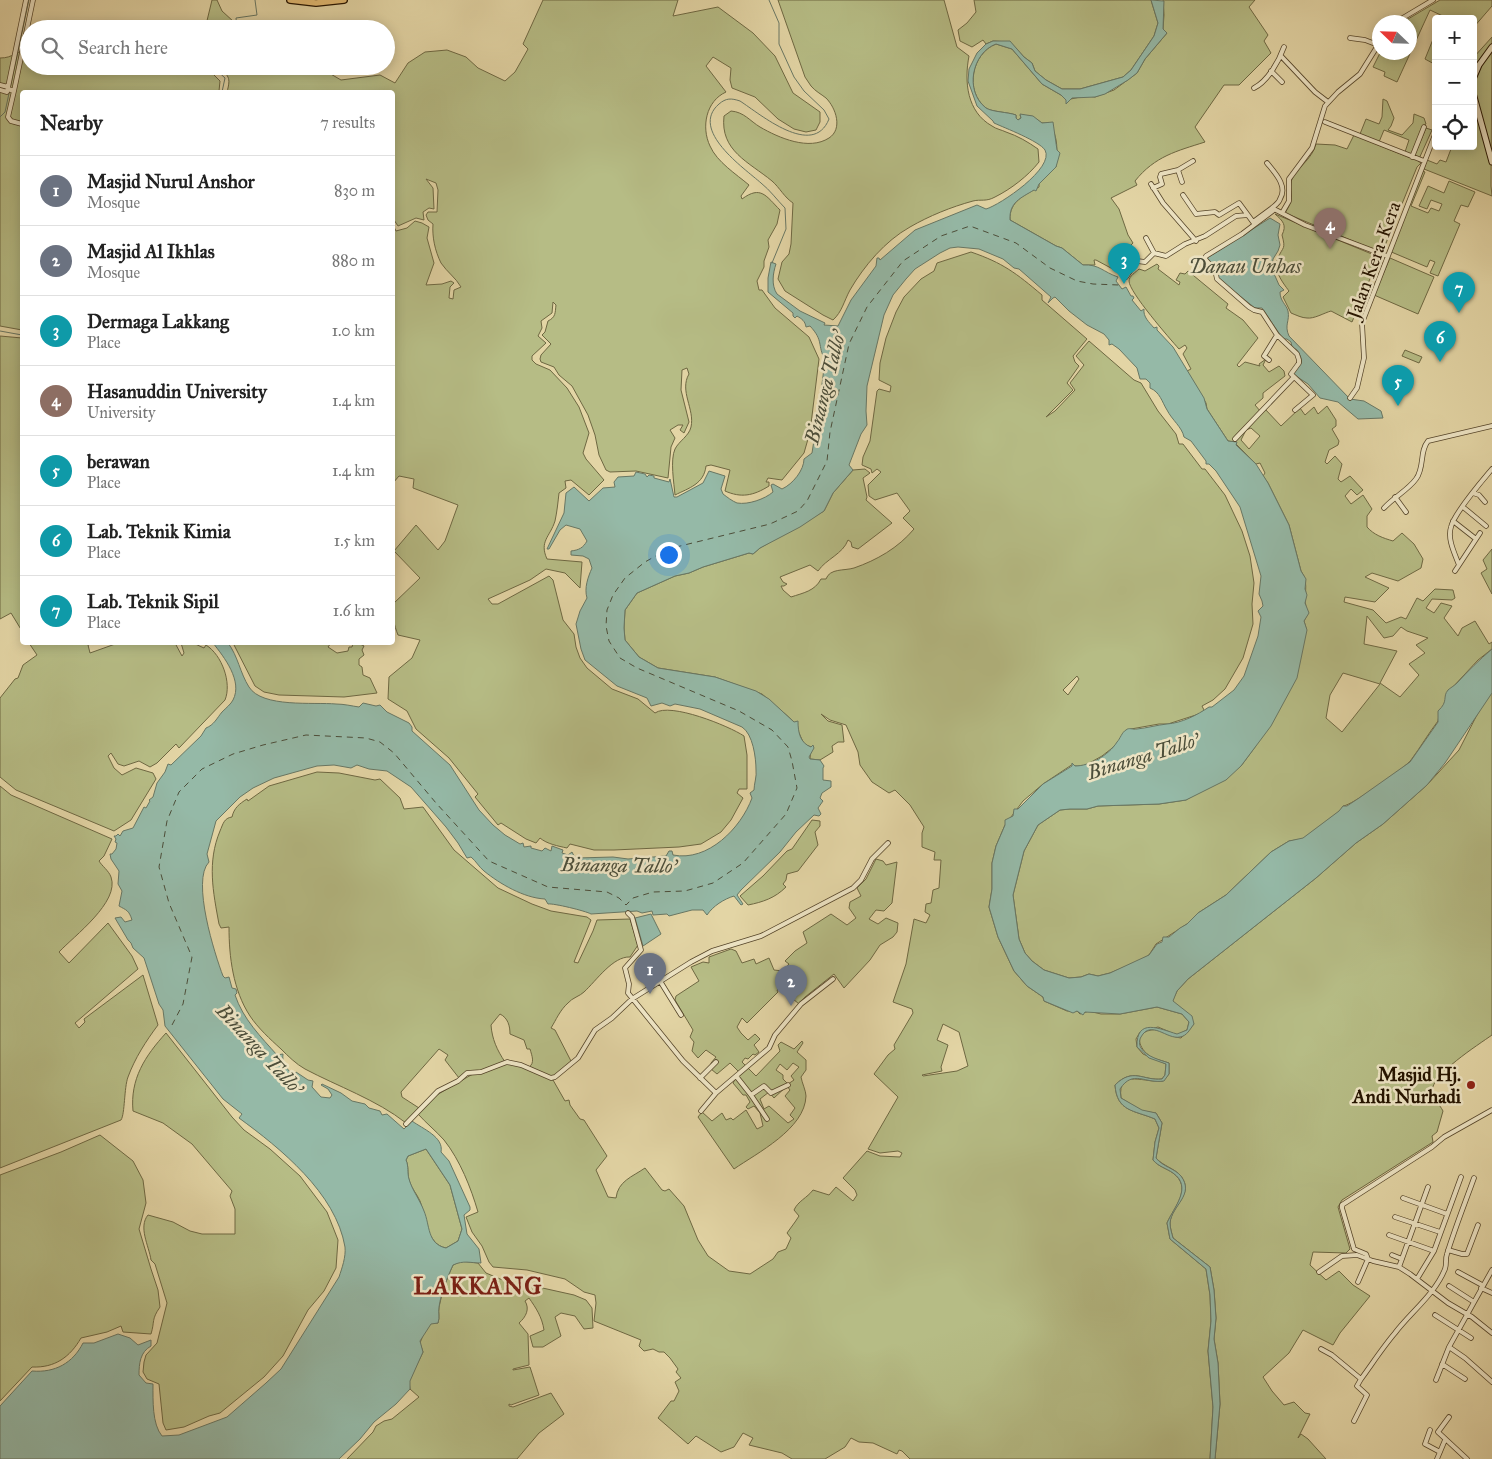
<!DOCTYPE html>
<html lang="en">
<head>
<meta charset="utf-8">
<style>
	body { margin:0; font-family:"IM FELL Great Primer",serif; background:#f6f6f6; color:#222 }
	.controls { position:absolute; right:15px; top:15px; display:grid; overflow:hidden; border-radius:5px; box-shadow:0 2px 12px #0003 }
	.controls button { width:45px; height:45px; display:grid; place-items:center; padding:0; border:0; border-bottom:1px solid #e0e0e0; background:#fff; color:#222; font:25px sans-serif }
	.compass { position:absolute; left:1372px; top:15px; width:45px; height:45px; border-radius:50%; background:#fff; box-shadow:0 2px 12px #0003; rotate:293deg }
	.you { position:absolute; left:668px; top:554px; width:18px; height:18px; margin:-12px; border:4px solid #fff; border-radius:50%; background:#1a73e8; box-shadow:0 0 0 8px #1a73e833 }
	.badge { display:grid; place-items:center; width:32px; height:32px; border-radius:50%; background:#ea580c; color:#fff; font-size:16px; font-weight:700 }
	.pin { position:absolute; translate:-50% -41px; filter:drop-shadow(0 1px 2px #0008) }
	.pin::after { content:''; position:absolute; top:26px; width:18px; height:15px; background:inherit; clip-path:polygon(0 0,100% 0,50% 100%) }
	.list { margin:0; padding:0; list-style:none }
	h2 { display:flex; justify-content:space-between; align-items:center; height:65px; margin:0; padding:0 20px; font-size:21px }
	h2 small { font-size:16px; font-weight:400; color:#767676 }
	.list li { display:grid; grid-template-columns:32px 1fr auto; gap:15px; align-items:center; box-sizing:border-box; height:70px; padding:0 20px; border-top:1px solid #e0e0e0 }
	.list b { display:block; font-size:19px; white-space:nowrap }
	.list p { margin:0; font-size:16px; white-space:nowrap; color:#767676 }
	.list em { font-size:16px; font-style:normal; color:#767676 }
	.icon { flex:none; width:28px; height:28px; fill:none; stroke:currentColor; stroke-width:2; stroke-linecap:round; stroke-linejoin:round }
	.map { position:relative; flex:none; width:1492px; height:1459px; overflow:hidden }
	.search { position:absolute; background:#fff; box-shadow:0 2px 12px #0003; left:20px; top:20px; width:375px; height:55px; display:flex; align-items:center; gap:12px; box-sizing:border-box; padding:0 18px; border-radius:28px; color:#767676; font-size:19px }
	.panel { position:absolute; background:#fff; box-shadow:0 2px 12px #0003; left:20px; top:90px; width:375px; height:555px; border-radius:5px }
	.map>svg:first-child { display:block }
	.green { fill:#b6bc85; stroke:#6e6842; fill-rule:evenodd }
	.water { fill:#95b9a7; stroke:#687764; fill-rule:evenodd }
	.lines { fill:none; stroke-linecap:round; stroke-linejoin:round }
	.stream { stroke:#687764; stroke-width:1 }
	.ferry { stroke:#4c4e3a; stroke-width:1; stroke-dasharray:6 5; stroke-linecap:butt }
	.street-casing { stroke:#544429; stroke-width:5.5 }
	.secondary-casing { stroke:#251400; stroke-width:7 }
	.primary-casing { stroke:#251400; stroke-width:8 }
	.street { stroke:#ede4c4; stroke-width:4 }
	.secondary { stroke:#ede4c4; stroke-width:5 }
	.primary { stroke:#e2ba72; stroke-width:5.5 }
	.poi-dot { fill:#8f2418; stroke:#ede4c4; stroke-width:2 }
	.labels { text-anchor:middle; stroke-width:5; stroke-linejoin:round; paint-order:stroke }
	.street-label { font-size:19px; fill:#251400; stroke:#ede4c4 }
	.poi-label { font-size:19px; font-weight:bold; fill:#251400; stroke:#ede4c4; text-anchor:end }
	.water-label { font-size:20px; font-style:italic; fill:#4c4e3a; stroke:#ede4c4 }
	.district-label { font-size:24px; font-weight:bold; letter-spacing:1px; fill:#7a1f14; stroke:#ede4c4 }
</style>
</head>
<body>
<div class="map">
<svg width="1492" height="1459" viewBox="0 0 1492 1459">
	<rect width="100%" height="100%" fill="#e3d5a5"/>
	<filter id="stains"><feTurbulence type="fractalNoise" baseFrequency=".004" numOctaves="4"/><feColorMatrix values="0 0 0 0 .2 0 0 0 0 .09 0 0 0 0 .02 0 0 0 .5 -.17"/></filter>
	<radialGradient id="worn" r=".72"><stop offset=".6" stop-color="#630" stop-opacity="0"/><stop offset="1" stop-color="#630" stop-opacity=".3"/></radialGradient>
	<path class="green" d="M212,0H217L222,11L234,22V29H205Z
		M543,0H678L673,16L718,7L753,33L775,56L793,93L820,112V122L816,130L806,132L794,129L778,119L755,97L732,88L730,80L731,68L713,57L706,66L726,92C706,101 701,127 710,146C717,162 736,174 749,185L741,196L742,199C761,185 766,196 780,210L777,224L768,240L769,247L764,261V267L757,281L759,290H762L775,308L809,337L819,359L810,432L804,453L782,480L768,478L766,482H769V486C753,496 741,498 725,491L730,470L711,465L706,466C704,484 689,488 675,495C674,483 670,460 675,449C679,441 689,436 691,427C695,409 679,391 689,374L687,368L682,370L681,390L689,422L684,433L680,430L683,425H678L670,430L675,438L671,447L668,478L636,471L610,472L606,470L599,455L595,435L588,415L572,386L559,375L554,367L541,362L540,359L541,355L551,344L542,335L545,332L548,321C556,317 555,313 556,305L553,302L552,313L541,321L542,328L538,336L546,343L532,356V360L536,364L550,370L567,388L579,407L589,433L583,453L586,459L604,480L589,495L571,480L565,481L566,488L559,493C558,502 557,512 555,521C550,537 539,541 547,559L582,562L580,588L565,573L546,569L530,580L488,599L492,604H498L549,576L553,580L563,620L574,634L576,647L580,658L587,668L612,689L638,699L655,713C670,702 729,726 744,736L747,755V789H739L737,793L743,798L731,820L721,832L701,844L679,847L614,850H594L570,844L567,848C558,846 547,844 540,838L536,843L526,839L501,823L498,825L475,797L478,794L449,758L416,729L407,711L388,699L389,677L412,658L420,640L398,635C394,625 392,616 393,604L420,578L394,551L416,525L438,550L445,541L458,505L413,488L414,479L399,476L393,483V225L396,231L407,228L415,221L422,223L429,227L427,238L434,263L426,285L442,284L451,281L454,283L450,287L449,298L453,299L454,290L461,287C456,278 447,272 441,263C435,251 432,237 433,224L428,220L426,215L428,212H437L438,190L436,183L426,179L433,188L434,209L429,208L423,212L424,220L416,218L398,226L392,217V92H227C231,77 229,76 217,66H275L279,69L281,66H324L329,73L341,80L380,75L395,83L408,63L425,52L447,50L466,57L478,68L505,81L515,72L528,49L523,44Z
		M778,0H944L957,47L969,56C964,82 967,112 992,126C996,129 1002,130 1006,132C1018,136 1028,142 1038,149L1039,162C1028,176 1011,189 995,197C986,202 981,199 973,201C951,207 929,216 910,227C885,241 864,266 850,290C844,301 842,312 833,320L823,315L785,291L778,279L782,262L789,254L791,244L793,203C784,197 780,188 772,181C749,162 720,151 724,116L731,111C744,112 750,121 760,127C779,138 809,151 829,138C843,129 836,108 826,98C821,94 815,91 811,86C809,83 807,80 805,77Z
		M974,0H1151L1158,23L1154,36L1131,70L1123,77L1080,89H1062L1046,80L1035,71L1032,63L1024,57L1010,42L993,41L986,44L983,40L972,47L960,41L958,30L967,23L976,12Z
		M1163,0H1255L1249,7L1268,35L1264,41L1271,53L1239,85H1224L1195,127L1205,142C1177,151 1155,156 1135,181L1137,185L1111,198L1119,209L1128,235L1133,243L1128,248L1135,259V262L1125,274H1122L1096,260H1094L1095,265H1083L1062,248L1056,246L1010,220C1009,201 1025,195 1039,187V184L1056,167C1057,150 1059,138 1049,123H1042L1031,116L1020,115L1021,118L1018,120L1016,118V115C1007,112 992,112 986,108C964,91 972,53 996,44L1012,49L1042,84L1061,95L1066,100L1085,96L1095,97L1114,90L1137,73L1145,59L1167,33L1163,29L1164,15Z
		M1440,0H1492V6L1473,28V19H1445V17L1430,10L1397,82L1384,76L1385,72L1373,67L1380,53L1410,52V22H1403Z
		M1436,32V65L1425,59Z
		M1492,37L1491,186L1492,196L1424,169L1427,160L1437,164L1440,160L1446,162L1451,149H1455L1456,146H1473V58Z
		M29,50V66H205L220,81L219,91L217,92H22V330L0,326V58C14,58 14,51 29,50Z
		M1383,99L1387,101L1394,118L1391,126L1388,130L1402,135L1413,123L1414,114L1424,118L1426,124L1423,126L1412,155L1405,152L1409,140L1384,130L1379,142L1360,134L1366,119L1379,124L1382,117Z
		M1426,128L1432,130L1418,161L1421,163L1417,167L1382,253L1285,213C1297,195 1287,192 1292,179C1296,168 1312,160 1316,144L1335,145L1347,149L1354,135L1413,159Z
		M1423,171L1425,172L1411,206L1428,213L1431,208L1439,211L1442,204L1431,200L1427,209L1419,206L1428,186L1444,193L1449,181L1475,192L1468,207L1461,205L1454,221L1460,224L1438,276L1430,273L1435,262L1430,260L1427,267L1389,251Z
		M1275,214L1379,257L1352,322L1331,311C1324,313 1314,319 1307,318C1302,318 1296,315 1291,313L1283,297L1289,291C1283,283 1272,269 1278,258C1283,246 1286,250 1282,235C1287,225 1283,221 1275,214Z
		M971,252C1003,263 1016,273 1042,295V300L1087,339L1073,356L1075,362L1079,366L1067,383L1073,390L1046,417L1055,411L1075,390L1070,383L1084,365L1076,356L1089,341L1134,380L1141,383L1158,411L1176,434L1179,444H1183L1202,469H1205L1225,495L1242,531L1250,556L1254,583L1252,604L1253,624L1243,658L1225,689L1213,700L1202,706L1204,710L1202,713L1168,724H1159L1131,729L1111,749L1102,756L1084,766H1075L1073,764L1043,784L1023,801L1005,825L996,846L992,863V889L989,907L998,937L1014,971L1027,986L1043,997L1044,1001L1067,1011H1077L1080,1014L1089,1011L1101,1014H1120L1157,1007L1182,1014L1189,1022L1187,1030L1177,1035L1158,1027L1140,1032L1136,1039L1137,1047L1143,1054L1166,1064L1165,1075L1162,1079C1143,1081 1133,1067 1115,1085C1117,1112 1134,1110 1155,1119L1159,1128L1155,1142L1153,1160C1159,1167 1166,1168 1173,1173C1193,1188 1174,1207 1167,1223L1170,1239L1206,1269L1210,1295L1211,1321L1208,1351L1213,1407L1210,1459H910L902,1451L899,1450L897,1454L873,1443L859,1442L851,1438L845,1447L825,1459H792L782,1453L749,1445L753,1438L743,1433L734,1447L721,1452L696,1436L688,1444L658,1418L671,1401H674L679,1391L675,1382L681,1378L676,1372L678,1369L670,1358L664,1352H659L653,1349L644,1351L639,1346L641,1340L594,1321L596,1303L595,1295L584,1292L565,1279L527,1270L493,1267L489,1262L482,1246L472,1232L466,1217L478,1212C471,1188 460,1160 444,1140C436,1131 426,1123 418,1114L435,1096L471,1075L509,1063L519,1065L553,1080L565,1101L569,1100L570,1105L580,1119L584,1120L607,1156L596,1170L608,1197L616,1198C618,1181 632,1177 645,1168L662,1190L665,1191L669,1189L684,1206L698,1240L708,1256L729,1271L750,1274L773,1259L778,1252L786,1249L791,1238L787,1233L795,1222L799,1216L794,1210C798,1201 807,1198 813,1190L829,1195L836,1187L853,1201L857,1195L855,1190L843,1178L867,1151L880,1156L900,1157L902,1153L898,1151L880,1153L868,1149L898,1097L874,1074L888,1055L895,1049L894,1045L913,1013L912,1009L893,1002L906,964L914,919L926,923L930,915L925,912L926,904L931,903L933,890L939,888L941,860H934L935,852L922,847V833L924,827L910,805L895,790L889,793L872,782L860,765L858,752L846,725L830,720L821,714L828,721L842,725L844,742H838L832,746L833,752L820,760L810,759L811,747L804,744L794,722L791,719L762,694L715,677L658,668L639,657L625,640L624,628L625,610L637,593L675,576L689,573L703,567L749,553L753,554L760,548L824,511L833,493L853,470L865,469L870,473L863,478L867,497L866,500L892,523L858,549L852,547L851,542L848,540C843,554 826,559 818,571L810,565L780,577L783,582L787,584L784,586H781L783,590L791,597C803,593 815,591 821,579H826C830,568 844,571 854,568C877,560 898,548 914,529L903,518L910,511L897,493L875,500L869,496L868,485L881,472L877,469L872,473L871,469L862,465L863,457L870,441L877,391L879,389L890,392L891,386L879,380L880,363L886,338L896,312L904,297L921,279L934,271L937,263ZM1077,676L1079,679L1068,695L1063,690ZM943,1024L959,1032L968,1066L957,1071L923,1076L922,1075L942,1071L941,1067L948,1045L937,1040Z
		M1390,258L1434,277L1418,314L1374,295Z
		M1157,264L1159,266L1158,269L1179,285L1180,282L1176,280L1180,273L1185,274L1188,271L1228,304L1226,308L1243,320L1258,338L1237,365L1239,367L1245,362L1260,366L1259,364L1266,359L1263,365L1269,372L1279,366L1284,371L1285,376L1263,393V398L1255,405L1261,412L1265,409L1281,426L1300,408L1305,415L1314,407L1318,414L1327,406L1336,420V426L1332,429L1339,441L1338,445L1329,450L1325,462L1327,464L1335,456L1342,464L1338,479L1341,482L1350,476L1363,490L1357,495L1351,489L1345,496L1351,504L1363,495L1372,509L1367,516V527C1374,535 1383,538 1393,541L1402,533L1414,544L1423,559L1421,568L1398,581L1372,573L1365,577L1389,588L1375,602L1345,597L1344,602L1373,610L1386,623L1401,617L1406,619L1417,598L1423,601L1435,589L1453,590L1455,598L1452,600L1432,599L1426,608L1434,613L1441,603L1452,606L1444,618L1458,636L1462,628L1475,621L1489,644L1492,642V649L1478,660L1452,688L1439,715L1438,721C1428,734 1420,748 1411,760C1405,768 1351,806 1343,806L1340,811L1303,839L1289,841L1271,852L1226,895L1198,913L1187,924L1156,944L1149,955L1139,961L1110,973L1098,976L1089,974L1081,977L1069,978L1044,970L1032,961L1025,953L1019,939L1013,895L1024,851L1038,825L1060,810L1070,809H1087L1098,806L1159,804L1186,800L1241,766L1255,747L1304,640L1306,628L1304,621L1308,613C1301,599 1311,584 1301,571L1289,525L1268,483L1263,476L1265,473L1260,463L1256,464L1234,442L1228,441L1207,409L1206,403L1187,371L1191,369L1183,354L1187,348L1185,345L1179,349C1170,339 1129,292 1129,281C1129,276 1136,272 1139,269L1145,271ZM1251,428L1260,436L1249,449L1241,440L1246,430ZM1367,616L1384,638L1393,636L1401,627L1407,631L1428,638L1416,645L1425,653L1409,664L1419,675L1400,697L1380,683L1397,651L1364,644ZM1343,673L1380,684L1342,732L1326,718L1330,695Z
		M0,336L22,338V631L11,613L0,619Z
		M1405,350L1422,357L1419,363L1402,356Z
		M1492,549V594L1481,573L1487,569L1483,560Z
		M29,643H95L88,645L90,653L118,643H175L182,656L184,653L181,643H193L204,648L206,645C222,655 232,683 225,700L179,748L176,744L157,763L150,767L139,761L124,766L118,764L111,753L108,756L114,768L122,775L136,768L153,773L156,779L131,820L114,831L16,790L0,777V698L15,679L18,678L23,665L37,655Z
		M233,643H331L328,647L337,653L348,651L349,647H352L353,643H358L364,646L362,650L364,655L359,659V665L362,667L363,675L370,678L377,693L344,697L279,695L264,692L255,686Z
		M1492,692V1035C1478,1045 1432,1074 1432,1091C1432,1097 1440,1105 1443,1111L1437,1132L1432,1136L1433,1142L1342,1200L1338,1207L1350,1249L1346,1253L1313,1252L1310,1265L1326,1280L1339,1271L1353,1285L1370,1296L1340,1333L1333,1345L1303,1330L1289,1353L1263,1377L1272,1391L1284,1405L1294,1402L1305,1413L1310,1414L1298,1438L1301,1434L1308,1439L1326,1459H1215L1220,1404L1218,1363L1214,1339L1216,1318L1214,1290L1210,1267L1173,1238C1172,1234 1170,1228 1170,1223C1171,1205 1195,1195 1181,1176C1174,1168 1163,1166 1156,1158L1162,1123L1156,1113L1142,1111L1121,1098C1117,1067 1147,1084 1163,1081L1169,1074V1063C1164,1061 1158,1060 1153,1058C1141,1052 1131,1034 1151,1030C1160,1028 1170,1037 1181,1038L1194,1024L1181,1008L1172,1002L1177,991L1188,979L1316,878L1356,843L1383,824L1427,785L1459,750L1481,707Z
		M317,772L339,773L375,780L380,779L400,798L404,809L423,807L454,850L498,888L532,904L551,911L587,917L591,920L574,962L578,963L593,931L597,920L630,919L638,945L630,957C613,956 596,981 584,992C580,996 572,998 568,1003C560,1010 556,1020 551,1028L555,1030L572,1063L554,1078L529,1067C535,1063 532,1056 530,1049H527L524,1040L510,1034C510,1026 508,1018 500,1014L491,1025C492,1039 497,1050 505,1062L478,1072H470L459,1078L445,1060L448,1055L439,1049L401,1092L402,1097L419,1108L406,1123C377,1100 337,1086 305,1069C296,1064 288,1056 281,1049C270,1039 258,1028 250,1016C233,990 229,957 229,927L221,928L219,924C213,892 207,862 220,831C223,824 224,818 232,817C234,808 239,804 247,799L248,801L269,786Z
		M0,786L11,795L112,839L104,856L99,861C102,866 109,871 111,877C120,902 74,936 59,952L69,963L108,923L132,956L138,969L75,1023L79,1028L85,1022L84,1019L143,975L158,1025C146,1041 135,1058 128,1077C124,1088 125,1114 121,1120L0,1168Z
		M812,820L820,821V826L815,832L818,845L798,871L787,874L786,880L783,884L786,887C775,898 763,902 748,905L740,896L763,876L787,851L792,849Z
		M876,859L883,861L886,865L897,862L892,903L884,911L876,910L869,919L878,924L886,918L898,923L897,932L893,937L880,945L870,960L844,988L834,974L805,997L799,1004L780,988L777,990L778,992L747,1023L742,1018L737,1027L741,1033L748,1040L755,1034L760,1039L754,1045L759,1052L755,1055L753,1054L748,1059L745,1058L742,1062L756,1076L780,1051L778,1045L781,1042L794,1049L802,1041L803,1043L797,1052L806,1060V1070L801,1077C802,1083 806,1091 806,1096C805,1129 757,1153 734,1169L698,1117L702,1112L712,1121L722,1113L726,1120L731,1118L733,1120L746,1110L757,1129L763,1126L760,1113L754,1106L748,1109L746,1107L750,1102L746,1095H743L733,1083L739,1072L730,1063L717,1074L711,1069V1063L716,1057L706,1050L698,1058L692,1051L694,1042L690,1037L693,1030L675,1000L676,996L699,981L691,967L703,962L709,963V957L731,949L736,951L742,963L754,959L756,964L769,958L774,970L783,971L789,964L785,961L795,951L807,943L803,932L831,914L847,925L856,918L849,908L850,902L861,896L857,888L866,879ZM793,1063L799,1067L791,1076L794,1080L788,1084L783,1079V1075L776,1070L780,1064L787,1070ZM787,1086L790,1090L785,1096L795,1108L790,1115L794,1119L788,1123L769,1106L764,1109L760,1099L769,1092L774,1098Z
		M166,1033L232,1117L244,1130L270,1149L300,1176L327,1212L338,1240L336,1268L324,1291L308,1310L283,1356L264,1377L220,1413L209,1416L184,1427L166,1430L163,1423L159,1384L147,1379L143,1372L144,1362L146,1355L157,1343L167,1303L155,1264L151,1260C149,1246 138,1227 148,1215L173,1222L190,1231L202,1234H235V1209L230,1196L232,1191L192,1144L163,1123L133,1111C130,1079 145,1056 166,1033Z
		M100,1135L133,1161L143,1180L146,1203L139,1229L151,1269L158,1290L160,1307C151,1320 155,1321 151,1334L123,1332L121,1326L107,1332L81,1338C70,1357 55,1368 32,1367L0,1401V1175L61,1152Z
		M426,1149L450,1185L462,1229L458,1241L446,1248C426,1244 426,1217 420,1201C417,1194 411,1188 409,1180C407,1173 409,1167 406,1160L408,1156Z
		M461,1261L478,1263L486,1273L512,1284L538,1287L574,1295L586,1300L592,1308L593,1328L584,1329L575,1316L561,1313L555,1317L561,1336L543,1347H533L530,1336L544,1330C542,1317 536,1308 529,1298L525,1301C530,1309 526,1317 519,1323L528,1334L529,1365L513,1369V1370L530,1367L539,1395L511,1405L509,1404V1406L513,1407L551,1393L564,1414L539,1433L517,1459H347L373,1432L376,1426L384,1421L392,1419L419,1397L410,1389L409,1381L423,1352L420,1343L425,1330L431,1323H438C440,1317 438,1313 439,1307C442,1292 447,1278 453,1265Z"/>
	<path class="water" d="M1151,0L1164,1L1163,29L1167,33L1145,59L1137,73L1128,80L1105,94L1095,97L1072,98L1066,104V100L1061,95L1042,84L1012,49L996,44C972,53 964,91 986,108C992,112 1008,112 1016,115V118L1018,120L1021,118L1020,114L1033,116L1042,123L1053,122L1057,150L1060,153L1056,167L1039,184L1036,191L1034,190C1021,198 1009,202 1010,220L1056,246L1062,248L1083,265C1099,264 1103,272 1118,277L1116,281L1122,289L1126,287L1131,296H1133L1134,298L1132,300L1141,311L1144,309C1143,317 1149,322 1154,328L1157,327V330L1173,347L1204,398L1207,409L1228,441L1237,442L1236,445L1256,464L1268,483L1289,525L1301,571L1306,579L1305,589L1307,595L1305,603L1309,613L1304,621L1307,630L1297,678L1271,726L1241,766L1226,780L1186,800L1159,804L1098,806L1087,809H1070L1060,810L1038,825L1024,851L1013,895L1019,939L1025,953L1032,961L1044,970L1069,978L1081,977L1089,974L1098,976L1110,973L1149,955L1157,944L1162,942L1163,937H1169L1180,928L1187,924L1198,913L1226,895L1271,852L1289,841L1303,838L1339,811L1343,806H1347L1359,798L1410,762L1438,722V711C1449,701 1442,697 1448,690C1450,688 1454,686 1457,683C1468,671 1479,660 1492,649V693L1445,763L1427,785L1383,824L1356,843L1316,878L1188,979L1177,991L1173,1001L1192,1016L1194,1024C1190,1029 1187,1036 1180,1037C1167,1040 1151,1019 1141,1037C1139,1040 1139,1045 1141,1048C1147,1057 1160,1060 1169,1063V1074L1164,1081C1145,1084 1133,1069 1120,1089L1121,1098L1142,1110L1156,1113L1162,1123L1156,1158C1163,1167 1174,1168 1181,1176C1195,1195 1172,1205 1170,1223C1170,1228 1172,1234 1173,1238L1210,1267L1214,1290L1216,1318L1214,1339L1218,1363L1220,1404L1215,1459H1210L1213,1407L1208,1351L1211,1321L1210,1295L1206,1269L1170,1239L1167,1223C1174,1207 1193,1187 1173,1173C1166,1168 1159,1167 1153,1160L1155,1142L1159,1128L1155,1119C1134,1110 1117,1112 1115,1085C1133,1067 1143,1081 1162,1079L1165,1075L1166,1064L1149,1058L1137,1047C1136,1017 1160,1029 1177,1034L1187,1030L1189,1022L1182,1014L1157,1007L1120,1014L1085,1012L1083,1015L1077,1011L1073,1013L1044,1001L1043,997L1027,986L1014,971L998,937L989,907L992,889V863L996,846L1005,825V820L1013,816L1014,809H1018L1043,784L1072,766V763L1075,766C1090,766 1109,755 1117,742C1120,739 1122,732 1126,730C1129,727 1133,730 1137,729C1147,728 1157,725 1167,724C1182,723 1197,715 1209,707H1212L1234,690L1244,676L1258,636L1261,617L1258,611L1263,606L1262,601L1259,594L1261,576L1240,507L1216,471L1209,464H1206V461L1191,441L1184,437C1182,427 1172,420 1167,410C1162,402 1160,392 1150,388V383L1146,379H1140L1137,368L1119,349L1112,344L1109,345V340L1104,334L1087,325L1069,311L1055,297L1053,298L1048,303L1051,297L1019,269L1014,268L1003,259L979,249L958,247L950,248L940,253L915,269L906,279L893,295L884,315L867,386L866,411L867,425L861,434L849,465L853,470L833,493L824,511L800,527L760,548L753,554L749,553L703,567L689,573L675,576L637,593L625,610L624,628L625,640L639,657L658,668L715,677L756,691L769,699L794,722L798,721C798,732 800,743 811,747L813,745L814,748L809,757L810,759L820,760L824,766L823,768V780L831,781V787L822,793L820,798L823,801L818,808L821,814L819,816L814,815L796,832L780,852L741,890L737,895L743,904L741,905L734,896C724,899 713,906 707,915L703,910H692L669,916L667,914L653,915L652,911L642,913L637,911L591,914C586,911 553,903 548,904L545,899C524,898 500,884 484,871C479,867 476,861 471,857L467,858L458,843L446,827L411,787L387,771L369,769L357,765L351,768L334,765L317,766L274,778L253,788L240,797L216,821L207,854L209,862C191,880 215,955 223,976L225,978L229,977L232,988L236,989L237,993L235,995C243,1019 261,1037 277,1055L283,1054C282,1062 285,1066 290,1072L289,1074L292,1076L296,1072L308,1080L313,1081L312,1087L321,1097L330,1098L332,1095L328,1089L321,1085L322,1084L341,1093L352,1101L365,1104L369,1108L380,1111L382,1115L387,1114L404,1129L412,1121C423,1129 444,1137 441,1152L449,1161L470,1207V1210L464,1215L467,1234L479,1249L481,1263C470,1263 464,1260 453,1265C447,1278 441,1293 439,1307C438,1313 440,1317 438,1323L431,1324L420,1341L423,1352L410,1381V1389L396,1404L374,1422L360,1439L339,1459H0V1406L32,1371C55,1373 73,1363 83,1343H94L118,1334L130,1338L138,1345L151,1340V1346C140,1352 139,1364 139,1375L146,1383L153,1384C153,1400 152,1424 162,1436L179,1435L227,1417L266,1383L281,1369L339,1277C342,1268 346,1257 345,1247C336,1193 280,1148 239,1118L242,1114L223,1099L165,1026L163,1010L159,1004L144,958L133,948L131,943L128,940L115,918L121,917L125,922L132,920C129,910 126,910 119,906L122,891L118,884L119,871L111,859L110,854H112L116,849L117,843L115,842L116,839L114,836H116L118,834L120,836L123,831L133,828L144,807L146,808L150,801L149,800L153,797L157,783L165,772L168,764L171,765L201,736L206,728C214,725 217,718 222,712C226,708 231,704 233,700C243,681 224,657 213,643H228C238,656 240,673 249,687C262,708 314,702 336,704C344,704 352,706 359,707L363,703L376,706L380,705L387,712L409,723L412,727V731L450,765L479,810L493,825L505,835L520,844L523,843L524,847L531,846V848L542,851L545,848L551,851L552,846L563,850L562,853L568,855L572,852L574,856L577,858L613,857L628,859L666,856L669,851H672L673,855C708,862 741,828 752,798L750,793L754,790C754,784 757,776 756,770C756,758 753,734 742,727L700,709L675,704L670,706L662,703L651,706L647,698L617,686L585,660L581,649L576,624L580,611L587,598C584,588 588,577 592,568L589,559L583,556L571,555V551C579,550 583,548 587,541L580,529L566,525L560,530L549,549H547L564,513L566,493L574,487L589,501L603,488L615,487L614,482L618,477L634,476L636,472L645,474L647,477L649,475L654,476V478L669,482L670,479L674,497H677L703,483L709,471L725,476L721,489L723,494C727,497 732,501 737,503C748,505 765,499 773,492L771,485L773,484L782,489C793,484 804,470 804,459L812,453L819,408L825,360C817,345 824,341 810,326L806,327C805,321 802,319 797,316L795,318L793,316V313L768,292V278L771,262L776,264C773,273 771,285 777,294L800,311L825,323L824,325L838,326L851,300L876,266L877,258H879L880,260L915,230L977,205L986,209C1000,205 1055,168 1045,150C1039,141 1005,128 994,123L993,121L977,106L968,81L969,69L977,53L986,44L993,41H1010L1024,57L1032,63L1035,71L1046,80L1062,89H1080L1123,77L1131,70L1154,36L1158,23ZM426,1149L450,1185L462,1229L458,1241L446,1248C427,1244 430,1225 424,1211C420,1200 412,1190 409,1179C407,1172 409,1167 406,1160L408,1156Z
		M1270,218L1280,224L1278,235L1280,245L1278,251L1273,259L1272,269L1279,285L1284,290L1280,292C1280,301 1286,304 1288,311C1290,321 1284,325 1289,336L1350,399L1364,401L1381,411L1383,418L1358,419L1338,402L1320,398L1308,384L1293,374C1299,363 1306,364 1297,350L1292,347L1291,342L1287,339H1283L1262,308H1255L1216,277V270L1207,258Z
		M651,914L661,934L643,946L635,918Z"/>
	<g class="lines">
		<path class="stream" d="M769,0L779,23V44L794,77L804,91L824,110L829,119C813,159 760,114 740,101C731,98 726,98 719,104C689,130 744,168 761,183C770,190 777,200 785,208L786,229L772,263
			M237,29L236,18L257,15L255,0
			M212,66L225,78L222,92
			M0,117L5,112L29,0
			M0,331L22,335"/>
		<path class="ferry" d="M172,1025L183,1004L192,957L169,903L159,867L167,821L179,792L202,769L233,754L263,745L306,735L366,738L380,742L394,753L436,803L489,861L548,887L607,892L619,898L626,905L633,898L653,892L685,891L713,883L743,863L786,814L797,788L792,761L788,747L772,730L739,711L637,668L620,658L609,641L606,626L607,610L613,595L625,578L645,562L668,549L770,524L798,511L807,501L827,461L830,432L849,344L867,307L903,261L941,236L970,226L1016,243L1050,268L1077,281L1093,284L1119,285"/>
		<defs>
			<path id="street" d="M1396,22L1433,0
				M1350,38L1365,40L1378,45
				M1281,56L1315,92L1328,102
				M1271,71L1282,82
				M0,85L8,87
				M1254,88C1268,81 1279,61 1284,47
				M8,89L14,91L33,0
				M0,90L7,92L26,0
				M14,91L8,117L11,121L22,124
				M1325,122L1424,161
				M1412,157L1424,127
				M1267,163C1275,173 1288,186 1280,199C1279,203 1274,206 1272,208
				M1178,170L1193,161
				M1151,184L1163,203L1196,241
				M1153,188L1162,184L1160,177L1161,174L1178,170L1182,182
				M1183,195L1196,214L1215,212L1219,215L1239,203L1253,222L1272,208L1305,225L1387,256
				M1274,210L1242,234L1206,256L1205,259L1215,270L1217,279L1249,307L1254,310L1262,312L1277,335L1297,354L1299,360V363L1291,374L1313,395L1295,410
				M1282,213L1289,201V179L1312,148L1325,106L1338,92L1360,74L1380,42
				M1146,238L1154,253L1166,256L1185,244L1205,236L1236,216L1248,215
				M1126,277L1137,261L1145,262L1154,253
				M1269,360L1264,356L1277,335
				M1350,398L1357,388L1364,358L1362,323L1436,132
				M1235,439L1294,377
				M1473,493L1479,495L1485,502
				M1395,497L1406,512
				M1463,507L1486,526
				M1384,508C1394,497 1408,490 1416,479C1425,467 1419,452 1428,441L1492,426
				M1453,521L1476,539
				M1459,565L1480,533
				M1455,571L1459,565C1455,554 1447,539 1451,527C1454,513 1482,481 1492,469
				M628,913L632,917L641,950L625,968L629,984L628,993L683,1061L716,1093L769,1048L775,1035L801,1004L833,979
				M643,959L660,981L681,1015
				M736,1076L751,1095L767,1119
				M700,1078L716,1062
				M751,1095L764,1086L771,1093L788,1085
				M701,1111L716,1093
				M406,1124L438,1091L458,1081L467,1073L481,1072L507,1062L521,1065L551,1078L555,1077L578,1058L595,1030L612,1018L632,999L691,962L712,951L761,936L853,888L861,880L872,859L888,843
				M1403,1198L1447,1214
				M1395,1217L1440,1232
				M1389,1235L1434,1251
				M1448,1250L1462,1254H1467L1478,1225
				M1392,1255L1402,1259
				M1399,1267L1428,1187
				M1319,1272L1342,1256L1357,1255L1373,1261L1399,1267L1410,1274L1448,1303L1472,1317L1492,1333
				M1458,1272L1482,1285
				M1417,1279L1434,1251L1461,1177
				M1358,1282L1368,1259L1366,1254L1354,1249L1342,1208V1205L1432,1147L1444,1137L1492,1110
				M1449,1286L1474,1302
				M1481,1288L1492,1293
				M1435,1315L1471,1338
				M1449,1347L1465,1358L1492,1382
				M1321,1349L1332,1355L1361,1379C1372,1364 1383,1347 1395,1333C1411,1312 1435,1294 1445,1269C1447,1264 1445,1259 1447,1254C1455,1228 1465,1203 1474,1178
				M1442,1364L1465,1379
				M1436,1380L1449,1347L1492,1270
				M1449,1417L1438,1432L1439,1433L1467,1459
				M1354,1421L1367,1395L1357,1386L1361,1379
				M1430,1430L1425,1444L1440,1452
				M1437,1459L1445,1440"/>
			<path id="secondary" d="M1473,79L1479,65L1492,47
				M1473,93L1492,162"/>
			<path id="primary" d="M290,0L316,3L344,0"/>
		</defs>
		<use href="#street" class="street-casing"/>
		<use href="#secondary" class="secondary-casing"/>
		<use href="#primary" class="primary-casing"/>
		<use href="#street" class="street"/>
		<use href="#secondary" class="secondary"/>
		<use href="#primary" class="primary"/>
	</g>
	<circle class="poi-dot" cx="1471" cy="1085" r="5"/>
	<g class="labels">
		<g class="street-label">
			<text transform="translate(1373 260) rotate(-70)" y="7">Jalan Kera-Kera</text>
		</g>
		<g class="poi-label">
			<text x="1461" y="1081">Masjid Hj.<tspan x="1461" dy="22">Andi Nurhadi</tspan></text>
		</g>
		<g class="water-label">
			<text x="1245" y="273">Danau Unhas</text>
			<text transform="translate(825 387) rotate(-76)" y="7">Binanga Tallo'</text>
			<text transform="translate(1143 756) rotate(-17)" y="7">Binanga Tallo'</text>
			<text transform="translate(619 865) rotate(1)" y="7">Binanga Tallo'</text>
			<text transform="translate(260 1049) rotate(47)" y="7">Binanga Tallo'</text>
		</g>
		<g class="district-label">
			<text x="478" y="1294">LAKKANG</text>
		</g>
	</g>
	<rect width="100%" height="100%" filter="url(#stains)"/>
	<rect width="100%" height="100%" fill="url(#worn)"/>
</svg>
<div class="controls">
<button>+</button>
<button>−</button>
<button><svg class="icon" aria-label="locate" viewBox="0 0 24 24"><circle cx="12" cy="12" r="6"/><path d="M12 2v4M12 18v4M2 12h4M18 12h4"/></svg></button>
</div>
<svg class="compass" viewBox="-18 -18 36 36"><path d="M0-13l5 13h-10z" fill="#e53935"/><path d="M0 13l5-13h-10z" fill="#767676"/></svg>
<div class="you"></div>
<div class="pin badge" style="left:650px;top:994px;background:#6b7280">1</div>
<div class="pin badge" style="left:791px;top:1006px;background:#6b7280">2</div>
<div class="pin badge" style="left:1124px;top:284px;background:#0f9aa8">3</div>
<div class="pin badge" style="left:1330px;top:249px;background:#8d6e63">4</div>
<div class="pin badge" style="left:1398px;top:406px;background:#0f9aa8">5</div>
<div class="pin badge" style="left:1440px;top:362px;background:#0f9aa8">6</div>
<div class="pin badge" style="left:1459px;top:313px;background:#0f9aa8">7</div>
<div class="search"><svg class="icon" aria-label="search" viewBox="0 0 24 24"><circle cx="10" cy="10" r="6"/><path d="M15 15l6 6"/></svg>Search here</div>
<section class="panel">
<h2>Nearby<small>7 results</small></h2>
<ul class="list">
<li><span class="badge" style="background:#6b7280">1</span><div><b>Masjid Nurul Anshor</b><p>Mosque</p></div><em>830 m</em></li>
<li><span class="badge" style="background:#6b7280">2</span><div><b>Masjid Al Ikhlas</b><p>Mosque</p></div><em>880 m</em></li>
<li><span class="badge" style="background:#0f9aa8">3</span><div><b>Dermaga Lakkang</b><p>Place</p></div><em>1.0 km</em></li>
<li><span class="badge" style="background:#8d6e63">4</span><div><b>Hasanuddin University</b><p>University</p></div><em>1.4 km</em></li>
<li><span class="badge" style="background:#0f9aa8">5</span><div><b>berawan</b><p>Place</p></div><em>1.4 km</em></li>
<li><span class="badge" style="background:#0f9aa8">6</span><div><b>Lab. Teknik Kimia</b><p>Place</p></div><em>1.5 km</em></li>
<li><span class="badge" style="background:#0f9aa8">7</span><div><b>Lab. Teknik Sipil</b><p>Place</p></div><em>1.6 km</em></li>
</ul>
</section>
</div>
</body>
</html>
